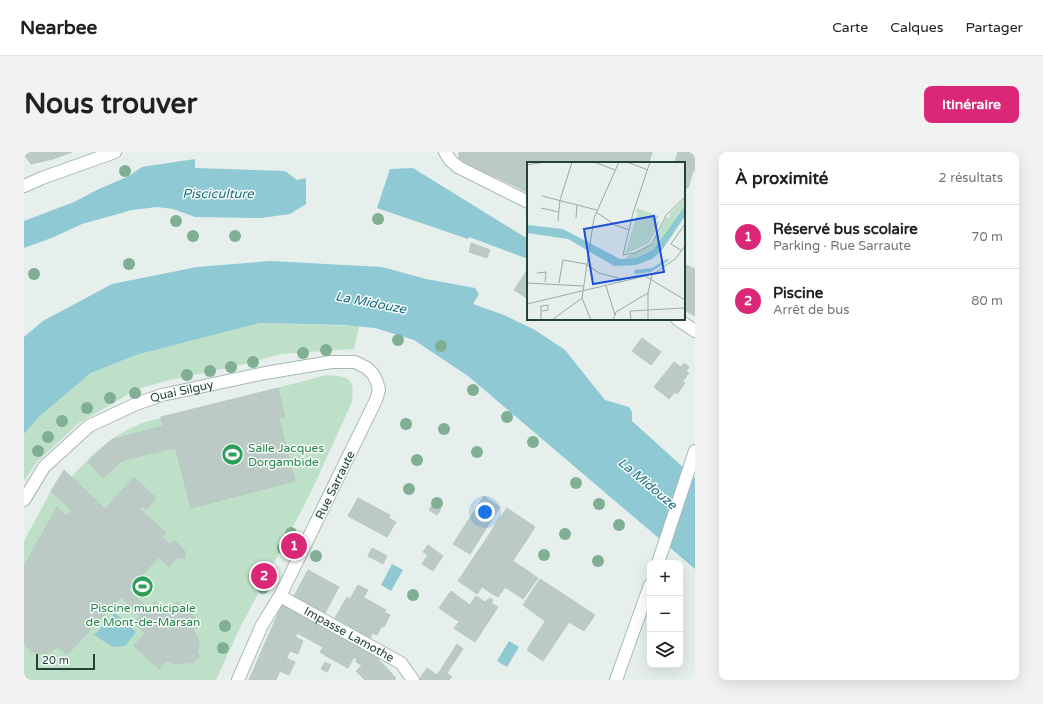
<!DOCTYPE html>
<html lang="fr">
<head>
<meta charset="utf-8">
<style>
	body { margin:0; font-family:"Varela Round",sans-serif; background:#f2f2f2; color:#202124 }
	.controls { position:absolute; right:12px; bottom:12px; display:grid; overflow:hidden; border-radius:8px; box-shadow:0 4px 16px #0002 }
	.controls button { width:36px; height:36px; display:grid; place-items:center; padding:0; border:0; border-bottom:1px solid #e0e0e0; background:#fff; color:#202124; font:20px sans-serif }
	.scale { position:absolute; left:12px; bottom:10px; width:59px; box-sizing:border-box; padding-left:4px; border:2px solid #24423a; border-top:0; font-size:11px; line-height:14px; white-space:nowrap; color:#24423a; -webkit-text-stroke:3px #f7fbf9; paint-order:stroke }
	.you { position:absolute; left:461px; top:360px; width:14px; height:14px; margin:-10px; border:3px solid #fff; border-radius:50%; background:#1a73e8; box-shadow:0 0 0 6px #1a73e833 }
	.badge { display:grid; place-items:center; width:26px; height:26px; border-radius:50%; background:#db2777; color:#fff; font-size:13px; font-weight:700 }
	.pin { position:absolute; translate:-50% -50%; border:2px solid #fff; box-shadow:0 1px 4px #0006 }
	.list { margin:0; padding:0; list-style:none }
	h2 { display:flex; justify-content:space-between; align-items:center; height:52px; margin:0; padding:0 16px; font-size:17px }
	h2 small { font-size:13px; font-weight:400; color:#757577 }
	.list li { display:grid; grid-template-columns:26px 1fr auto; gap:12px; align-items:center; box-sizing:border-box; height:64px; padding:0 16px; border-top:1px solid #e0e0e0 }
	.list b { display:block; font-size:15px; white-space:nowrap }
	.list p { margin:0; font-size:13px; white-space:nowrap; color:#757577 }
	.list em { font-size:13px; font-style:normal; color:#757577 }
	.icon { flex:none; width:22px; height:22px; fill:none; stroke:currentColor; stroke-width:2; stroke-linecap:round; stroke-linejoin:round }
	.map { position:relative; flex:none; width:671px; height:528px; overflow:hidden; border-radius:8px }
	header { display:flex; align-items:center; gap:24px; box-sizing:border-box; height:56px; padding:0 20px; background:#fff; border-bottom:1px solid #e0e0e0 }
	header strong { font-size:19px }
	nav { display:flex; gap:22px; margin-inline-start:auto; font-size:14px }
	.intro { display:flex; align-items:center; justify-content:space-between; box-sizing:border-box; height:96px; padding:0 24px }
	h1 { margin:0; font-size:28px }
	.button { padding:10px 18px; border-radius:8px; background:#db2777; color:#fff; font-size:14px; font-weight:700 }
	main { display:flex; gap:24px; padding:0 24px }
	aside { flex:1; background:#fff; border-radius:8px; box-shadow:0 4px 16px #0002 }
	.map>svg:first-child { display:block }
	.green { fill:#bfe0c8 }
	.water { fill:#8ec9d4 }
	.building { fill:#bbcac4; stroke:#b8c9c2 }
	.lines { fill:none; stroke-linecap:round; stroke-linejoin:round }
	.street-casing { stroke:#a8b8b2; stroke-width:14 }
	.secondary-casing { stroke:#a4bbb3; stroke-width:14 }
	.street { stroke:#fff; stroke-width:12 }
	.secondary { stroke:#fff; stroke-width:12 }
	.tree { fill:#80af93 }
	.labels { text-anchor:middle; stroke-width:3; stroke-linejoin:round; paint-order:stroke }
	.street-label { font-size:12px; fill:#24423a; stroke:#f7fbf9 }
	.leisure-label { font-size:12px; fill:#27864d; stroke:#f7fbf9; text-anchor:start }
	.water-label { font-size:13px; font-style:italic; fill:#1c6f80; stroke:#f7fbf9 }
	.inset-road { fill:none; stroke:#98aaa4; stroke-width:1 }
	.view { fill:#1d4ed8; fill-opacity:0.15; stroke:#1d4ed8; stroke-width:2 }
	.inset-edge { fill:none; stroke:#24423a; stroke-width:2 }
</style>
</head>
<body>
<header>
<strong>Nearbee</strong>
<nav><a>Carte</a><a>Calques</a><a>Partager</a></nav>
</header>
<div class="intro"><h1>Nous trouver</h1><a class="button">Itinéraire</a></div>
<main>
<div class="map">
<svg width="671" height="528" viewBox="0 0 671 528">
	<rect width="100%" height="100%" fill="#e6efeb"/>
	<path class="green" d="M236,171L335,174L330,197L257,202L217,213L146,228L113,237L55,271L13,310L0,329V282L16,264L67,221L112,203Z
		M303,223C325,224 331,226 328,250L287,340L214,480L192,528H0V389L27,339L40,318L47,325C72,299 87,283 121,270Z"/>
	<path class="water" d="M171,7V16L261,19L273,28L282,26V52L266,62L237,66L171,65L149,57L133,55L108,58L58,72L30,85L0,96V69L50,50L75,37L105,24L118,15Z
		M389,16L504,87V107L445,85L444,87L353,56L366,17Z
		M246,109L358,115L402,127L451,136L455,142L449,152L480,163L511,178L541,198L581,248L605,255L608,260V269L671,326V417L444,224L390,188L351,176L320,173L236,171L112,203L67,221L16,264L0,282V185L19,169L88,132L173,115Z
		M368,412L379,418L367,439L357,433Z
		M91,461L112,480L101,494L89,495L70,483Z
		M485,489L495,495L483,515L473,509Z"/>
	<path class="building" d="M0,0H24L29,7L7,12L0,3Z
		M24,0H48L29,7Z
		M435,0H477L476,27L447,15L435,6Z
		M477,0H493L495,36L476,27Z
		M493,0H528V11H504V41L495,36Z
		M528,0H554V11H528Z
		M554,0H579L578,11H554Z
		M579,0H604L601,11H578Z
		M604,0H628L625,11H601Z
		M654,0H665L661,14L669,19L664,36H660V11H651Z
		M665,0H671V8L663,6Z
		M663,6L671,8V19L661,14Z
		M447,91L466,98L463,106L445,100Z
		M660,112L671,117V164L660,158Z
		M504,117V147L490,138Z
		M618,186L637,200L627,213L608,199Z
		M650,210L657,215L660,211L665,215L662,219L665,221L659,229L661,231L653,242L651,240L645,247L630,235Z
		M254,236L261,265L255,266L271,329L167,356L150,290L143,291L137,265Z
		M139,274L143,291L131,295L128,277Z
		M128,277L133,300L99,308L87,288Z
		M87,288L99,308L79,326L64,310Z
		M150,290L152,296L133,300L131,295Z
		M40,318L81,357L110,325L132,346L122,358L118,354L115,356L142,381L138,385L146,393L150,388L161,399V406H153L145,415L135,405L104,438L124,456L131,450L143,460L153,449L177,471L169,479L173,484L175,490L173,501L176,504L167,513L165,510L154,512L148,511L143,508L135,517L110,494L121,481L110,471L116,464L97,445L43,503L34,495L24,501L14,502L7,499L2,494L0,489V414L33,355L42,364L48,359L27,339Z
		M460,344L476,355L446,402L429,392Z
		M334,346L366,363L365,366L372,370L363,385L324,364Z
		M409,352L417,357L413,363L405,358Z
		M483,356L511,375L504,386L475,367Z
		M475,367L504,386L467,441L448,428L443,435L434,429L454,399L463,405L470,395L461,389Z
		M461,389L470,395L463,405L454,399Z
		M404,393L419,404L414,411L399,400Z
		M348,396L363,404L359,412L344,404Z
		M403,404L414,411L409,419L398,412Z
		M489,409L514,426L499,447L481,435L474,445L467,441Z
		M284,418L315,435L301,461L270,444Z
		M516,427L539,442L521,469L499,453Z
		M448,428L458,435L453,442L443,435Z
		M334,433L344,438L335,453L326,447Z
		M427,439L446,453L434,469L415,456Z
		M539,442L571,463L560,479L545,470L531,491L511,485Z
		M452,444L461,450L466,446L469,448L467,451L474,455L451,490L440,483L444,477L434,471Z
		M323,445L335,453L324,473L311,466Z
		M339,445L362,458L360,460L366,463L360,475L358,474L353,483L348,481L346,486L324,473Z
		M258,453L294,473L286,488L251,469Z
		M251,469L273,481L264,503L241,491Z
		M434,471L444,477L440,483L430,476Z
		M294,473L313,484L302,504L296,500L299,495L286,488Z
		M313,484L349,502L338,513L332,510L333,508L330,505L324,516L302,504Z
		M272,485L279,489L274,502L266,499Z
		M511,485L531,491L519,509L503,498Z
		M241,491L264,503L254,523L232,512Z
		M433,492L439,497L423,521L428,525L425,528H410Z
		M349,502L372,526L370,528H341L332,519Z
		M262,506L271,510L265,523L256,519Z
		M301,510L307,513L303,520L297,517Z
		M232,512L254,523L252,528H225Z
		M403,516L413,523L410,528H395Z"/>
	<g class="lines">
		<defs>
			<g id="street">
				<path d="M421,0L426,8L434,15L504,50"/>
				<path d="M653,167L671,179"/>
				<path id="s1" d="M0,348L20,315L65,274L112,252L138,243L241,221L307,210H331L343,216L349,222L353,230L355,238L352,248L256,444L238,473L214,528"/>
				<path id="s2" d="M256,444L377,511L389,528"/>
			</g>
			<path id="secondary" d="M0,34L18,26L91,0
				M634,411L671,299
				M592,528L626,433"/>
		</defs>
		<use href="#street" class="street-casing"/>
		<use href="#secondary" class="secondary-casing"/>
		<use href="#street" class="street"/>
		<use href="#secondary" class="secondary"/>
	</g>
	<g class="tree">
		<circle cx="101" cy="19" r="6"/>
		<circle cx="354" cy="67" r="6"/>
		<circle cx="152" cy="69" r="6"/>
		<circle cx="169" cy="84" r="6"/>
		<circle cx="211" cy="84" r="6"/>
		<circle cx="105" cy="112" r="6"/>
		<circle cx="10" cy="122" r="6"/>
		<circle cx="374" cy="188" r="6"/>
		<circle cx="417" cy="194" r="6"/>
		<circle cx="302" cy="198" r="6"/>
		<circle cx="279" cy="201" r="6"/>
		<circle cx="229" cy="210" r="6"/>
		<circle cx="207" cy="215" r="6"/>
		<circle cx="186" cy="219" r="6"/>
		<circle cx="163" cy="223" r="6"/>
		<circle cx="449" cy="238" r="6"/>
		<circle cx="111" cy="241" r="6"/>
		<circle cx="86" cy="246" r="6"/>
		<circle cx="63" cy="256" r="6"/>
		<circle cx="483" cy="265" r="6"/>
		<circle cx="38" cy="269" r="6"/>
		<circle cx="382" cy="272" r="6"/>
		<circle cx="420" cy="277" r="6"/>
		<circle cx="24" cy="285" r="6"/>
		<circle cx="509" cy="290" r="6"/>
		<circle cx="14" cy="299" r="6"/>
		<circle cx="453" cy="300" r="6"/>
		<circle cx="393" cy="308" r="6"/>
		<circle cx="552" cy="331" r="6"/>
		<circle cx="385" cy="337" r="6"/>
		<circle cx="413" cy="351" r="6"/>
		<circle cx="575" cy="352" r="6"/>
		<circle cx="595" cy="373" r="6"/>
		<circle cx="267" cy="381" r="6"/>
		<circle cx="541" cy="382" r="6"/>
		<circle cx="259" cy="396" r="6"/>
		<circle cx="520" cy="403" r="6"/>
		<circle cx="292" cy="404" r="6"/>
		<circle cx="574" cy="409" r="6"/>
		<circle cx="248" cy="419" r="6"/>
		<circle cx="239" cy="436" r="6"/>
		<circle cx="389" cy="443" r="6"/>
		<circle cx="201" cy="474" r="6"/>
		<circle cx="199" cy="496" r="6"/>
	</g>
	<defs>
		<symbol id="stadium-disc" viewBox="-11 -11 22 22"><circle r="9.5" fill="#2e9e5b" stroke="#f7fbf9"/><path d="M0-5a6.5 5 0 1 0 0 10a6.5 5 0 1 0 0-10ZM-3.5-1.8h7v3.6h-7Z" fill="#fff"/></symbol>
	</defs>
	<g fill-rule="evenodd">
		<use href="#stadium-disc" x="196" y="290" width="25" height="25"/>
		<use href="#stadium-disc" x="106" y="422" width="25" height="25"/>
	</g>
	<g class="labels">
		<g class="street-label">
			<text dy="4" stroke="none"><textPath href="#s1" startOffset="199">Quai Silguy</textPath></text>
			<text transform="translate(311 333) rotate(-64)" y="4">Rue Sarraute</text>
			<text dy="4" stroke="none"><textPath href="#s2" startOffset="79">Impasse Lamothe</textPath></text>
		</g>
		<g class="leisure-label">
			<text x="224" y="300">Salle Jacques<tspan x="224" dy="14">Dorgambide</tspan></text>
			<text x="119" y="460" text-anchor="middle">Piscine municipale<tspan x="119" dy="14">de Mont-de-Marsan</tspan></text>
		</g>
		<g class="water-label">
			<text x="194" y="46">Pisciculture</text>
			<text transform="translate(347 150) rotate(11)" y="5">La Midouze</text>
			<text transform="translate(624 331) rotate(40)" y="5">La Midouze</text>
		</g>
	</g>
	<g transform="translate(503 10)">
		<rect width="158" height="158" fill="#e6efeb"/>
		<path d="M158,36V44L126,88L109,96L99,98V95L126,82L139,55L142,56L143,51ZM109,46L132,54L129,59L133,60L122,81L98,92L110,52Z" fill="#bfe0c8"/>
		<path d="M158,44V54L135,88L125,97L109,103L87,104L41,77L0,71V63L36,67L93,97L109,96L126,88ZM140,97L142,98L124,110L107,112L108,108L125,106Z" fill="#8ec9d4"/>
		<path class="inset-road" d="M67,0L88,8M100,0L121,8M123,0L106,51L96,93L108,91L125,82L139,53L158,35M0,3L18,0M15,34L70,48M14,46L32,50M69,50L88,63L102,68M49,56L50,43M31,59L33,38L45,0M155,89L144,82L158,62M10,111L19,110L18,120M0,121L56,124M32,121L36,98L59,102L72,111L91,116L94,120M79,124L88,153M55,136L64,158M0,142L118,114L158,138M14,158V144L21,143V148L15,149M25,158L55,136L67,56L92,0M86,158L89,150L121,131L125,113L148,97L158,84M104,158L103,149L158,146M121,158V131"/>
		<path class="view" d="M127,54L137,110L66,122L57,67Z"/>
		<rect width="158" height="158" class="inset-edge"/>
	</g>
</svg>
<div class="controls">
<button>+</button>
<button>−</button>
<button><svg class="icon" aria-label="layers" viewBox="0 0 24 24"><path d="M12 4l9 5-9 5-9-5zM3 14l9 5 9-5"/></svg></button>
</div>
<div class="scale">20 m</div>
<div class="you"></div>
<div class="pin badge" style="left:270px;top:394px">1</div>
<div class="pin badge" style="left:240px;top:424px">2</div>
</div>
<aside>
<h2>À proximité<small>2 résultats</small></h2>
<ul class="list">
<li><span class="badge">1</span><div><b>Réservé bus scolaire</b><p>Parking · Rue Sarraute</p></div><em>70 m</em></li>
<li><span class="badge">2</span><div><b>Piscine</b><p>Arrêt de bus</p></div><em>80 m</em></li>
</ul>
</aside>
</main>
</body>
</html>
